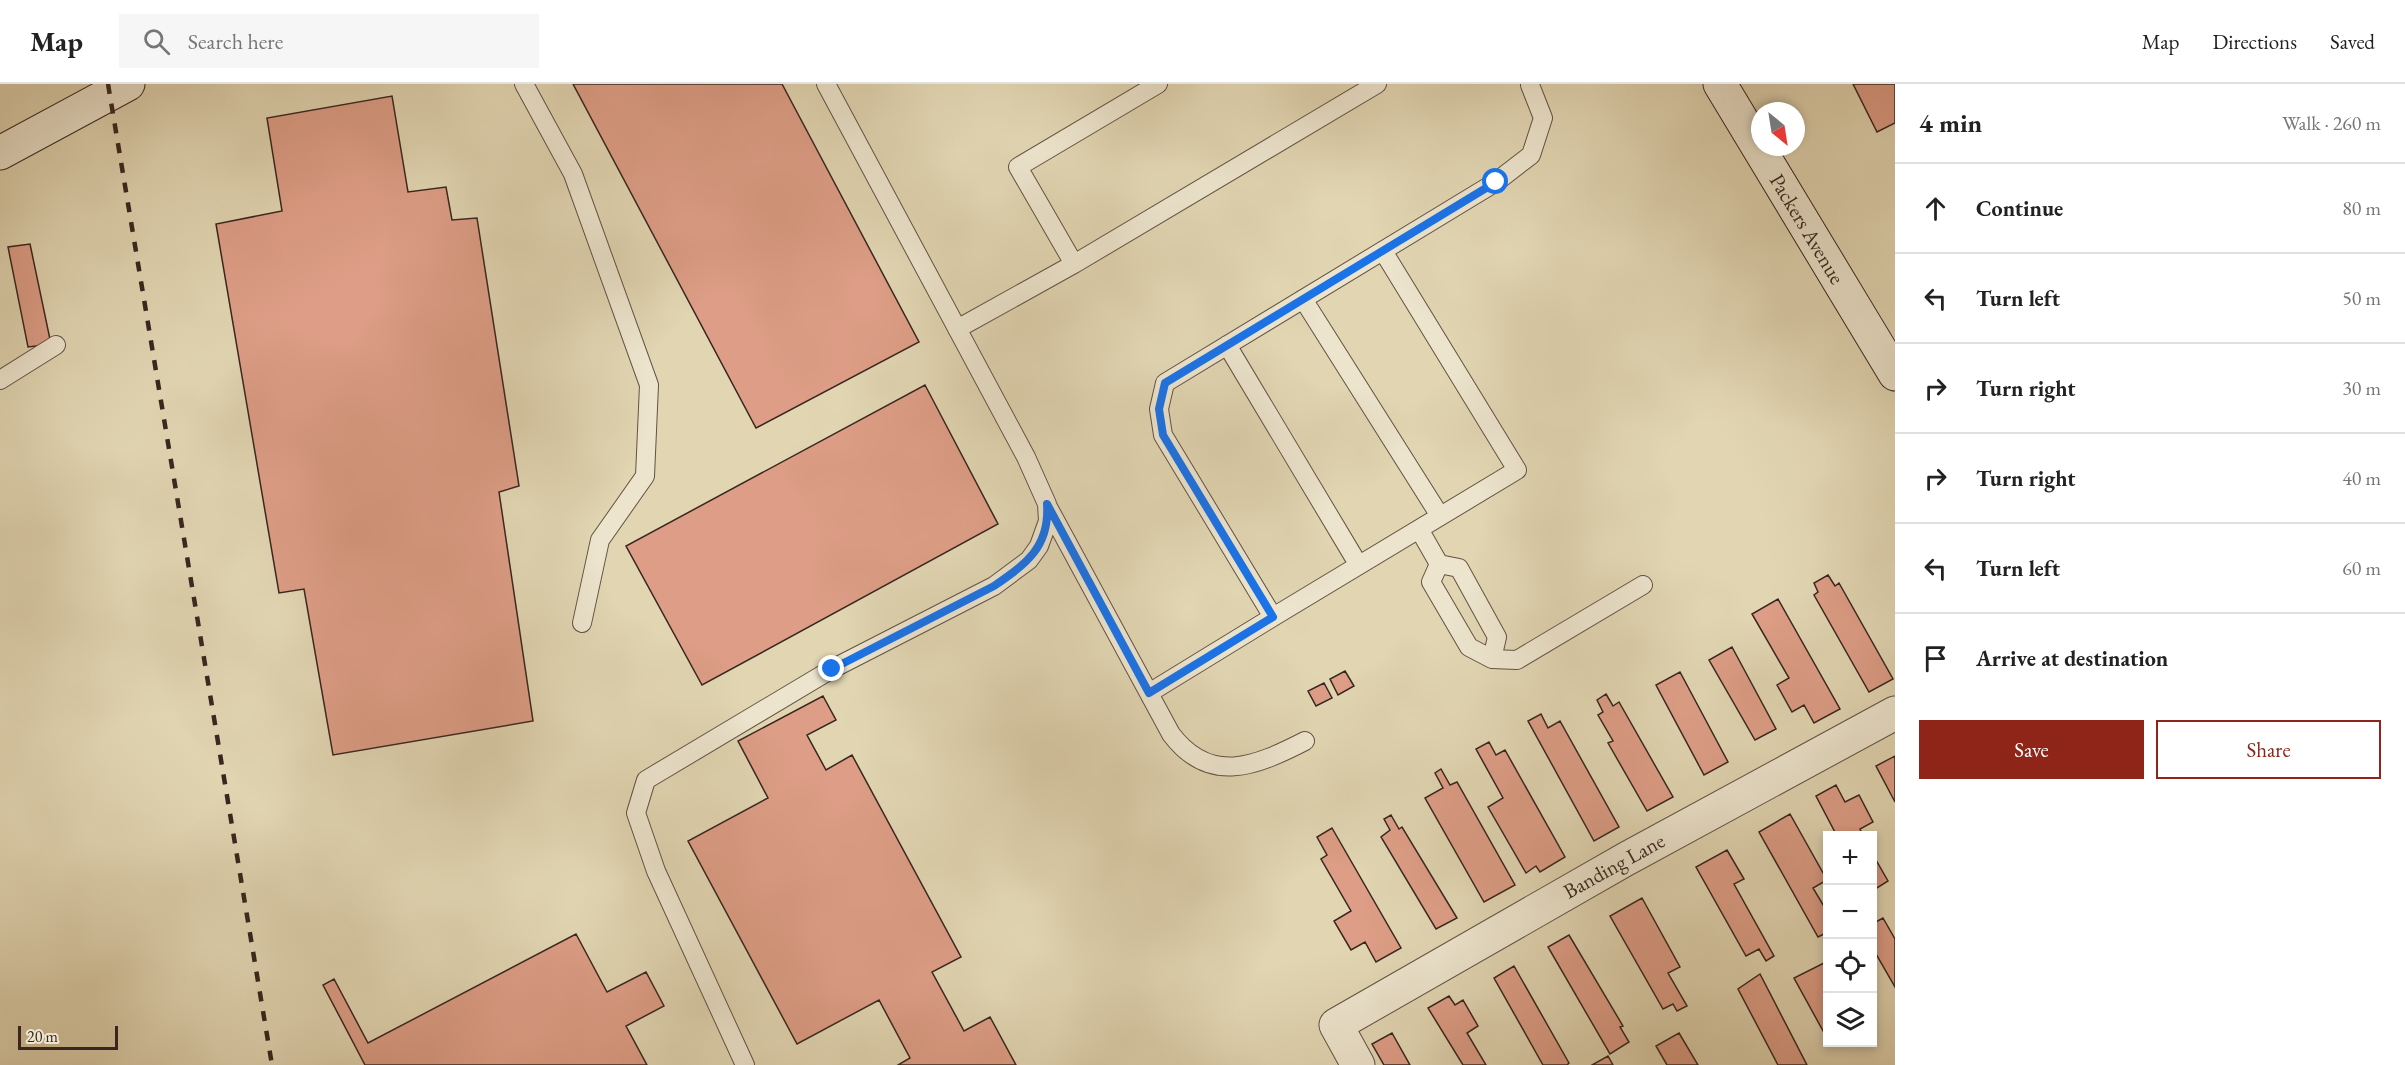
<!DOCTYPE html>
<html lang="en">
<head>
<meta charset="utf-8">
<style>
	body { margin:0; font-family:"EB Garamond",serif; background:#f6f6f6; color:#222 }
	.controls { position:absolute; right:18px; bottom:18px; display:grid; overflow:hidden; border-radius:0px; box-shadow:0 3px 9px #0003 }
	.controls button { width:54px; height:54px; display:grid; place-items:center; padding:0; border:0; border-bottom:2px solid #e0e0e0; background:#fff; color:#222; font:30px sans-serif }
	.compass { position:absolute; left:1751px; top:18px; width:54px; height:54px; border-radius:50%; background:#fff; box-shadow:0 3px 9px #0003; rotate:150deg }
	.scale { position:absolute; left:18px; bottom:15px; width:100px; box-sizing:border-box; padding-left:6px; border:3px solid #38261f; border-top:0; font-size:16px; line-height:21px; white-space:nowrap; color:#38261f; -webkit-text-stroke:4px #ece4cd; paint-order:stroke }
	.stop { position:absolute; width:18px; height:18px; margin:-14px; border:4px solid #1a73e8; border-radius:50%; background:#fff }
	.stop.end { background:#1a73e8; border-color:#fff; box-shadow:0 2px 6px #0008 }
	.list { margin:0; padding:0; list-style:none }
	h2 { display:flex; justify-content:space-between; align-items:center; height:78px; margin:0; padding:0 24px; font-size:26px }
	h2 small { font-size:20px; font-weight:400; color:#767676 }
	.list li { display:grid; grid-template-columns:39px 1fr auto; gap:18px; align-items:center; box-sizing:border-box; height:90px; padding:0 24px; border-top:2px solid #e0e0e0 }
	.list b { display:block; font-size:22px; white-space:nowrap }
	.list em { font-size:20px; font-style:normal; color:#767676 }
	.actions { display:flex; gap:12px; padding:18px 24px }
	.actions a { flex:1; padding:14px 0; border:2px solid #8f2418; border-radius:0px; text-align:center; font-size:21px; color:#8f2418 }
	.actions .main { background:#8f2418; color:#fff }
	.icon { flex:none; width:33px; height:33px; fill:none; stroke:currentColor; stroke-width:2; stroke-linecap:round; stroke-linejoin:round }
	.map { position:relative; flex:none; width:1895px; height:981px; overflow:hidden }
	header { display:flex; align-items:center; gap:36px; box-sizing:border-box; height:84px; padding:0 30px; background:#fff; border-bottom:2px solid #e0e0e0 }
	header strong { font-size:28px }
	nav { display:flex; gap:33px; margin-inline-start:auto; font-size:21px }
	.search { width:420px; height:54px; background:#f6f6f6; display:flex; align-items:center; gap:15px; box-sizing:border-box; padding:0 21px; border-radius:0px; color:#767676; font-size:22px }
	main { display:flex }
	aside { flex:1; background:#fff }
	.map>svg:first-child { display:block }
	.building { fill:#dd9d86; stroke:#38261f; stroke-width:1.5 }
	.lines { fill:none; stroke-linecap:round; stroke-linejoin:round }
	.lane-casing { stroke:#625244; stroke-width:20 }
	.street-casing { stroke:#625244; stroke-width:35 }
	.secondary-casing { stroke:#38261f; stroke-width:35 }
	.lane { stroke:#ece4cd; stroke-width:18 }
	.street { stroke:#ece4cd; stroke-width:33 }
	.secondary { stroke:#ece4cd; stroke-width:33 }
	.rail { stroke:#38261f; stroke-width:4.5; stroke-dasharray:10 10; stroke-linecap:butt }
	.route { stroke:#1a73e8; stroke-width:8 }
	.labels { text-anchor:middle; stroke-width:4.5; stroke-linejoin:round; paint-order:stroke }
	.street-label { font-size:21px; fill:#38261f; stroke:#ece4cd }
</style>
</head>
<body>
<header>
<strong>Map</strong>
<div class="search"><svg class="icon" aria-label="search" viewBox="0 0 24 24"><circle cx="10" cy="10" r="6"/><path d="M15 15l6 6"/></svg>Search here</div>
<nav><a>Map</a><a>Directions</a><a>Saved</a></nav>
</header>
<main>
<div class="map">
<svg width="1895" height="981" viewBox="0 0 1895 981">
	<rect width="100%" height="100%" fill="#e1d5b2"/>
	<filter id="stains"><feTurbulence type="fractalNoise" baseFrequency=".00333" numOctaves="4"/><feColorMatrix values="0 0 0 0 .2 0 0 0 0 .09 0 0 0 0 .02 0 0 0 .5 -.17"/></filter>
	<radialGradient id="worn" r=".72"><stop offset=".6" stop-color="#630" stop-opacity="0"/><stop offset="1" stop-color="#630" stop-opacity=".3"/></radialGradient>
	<path class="building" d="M573,0H782L919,258L756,344Z
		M1853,0H1895V39L1877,48Z
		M392,12L408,108L446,103L452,136L477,134L519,402L499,408L533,637L333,671L304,505L279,509L216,140L282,127L267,34Z
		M30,160L51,260L28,263L8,163Z
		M925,301L998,440L702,601L626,462Z
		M1828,491L1835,502L1839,499L1893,595L1869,608L1814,511L1818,508L1814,499Z
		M1778,515L1840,625L1814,639L1804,621L1792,628L1777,601L1789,594L1752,530Z
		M1732,563L1776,645L1755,656L1709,576Z
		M1345,587L1354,602L1338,611L1330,595Z
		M1680,588L1728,678L1704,691L1656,601Z
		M1324,599L1332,614L1316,622L1308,607Z
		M1606,610L1613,622L1619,618L1673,713L1647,727L1608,659L1613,657L1598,631L1603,628L1597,616Z
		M823,612L836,636L807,651L826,686L852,671L961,873L932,888L964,947L990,933L1016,981H898L910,974L879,916L797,960L688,757L768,714L738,657Z
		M1541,630L1548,644L1560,637L1619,743L1594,757L1528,637Z
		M1489,658L1496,671L1505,666L1565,773L1540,788L1536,782L1526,789L1488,723L1503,714L1476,665Z
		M1895,672V718L1876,682Z
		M1441,685L1450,701L1457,698L1515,801L1484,818L1425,714L1443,704L1435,689Z
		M1836,701L1845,718L1859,711L1873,738L1860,745L1863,752H1837L1816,712Z
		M1790,730L1827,796L1813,804L1828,829V848L1818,853L1759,748Z
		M1391,731L1399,745L1402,743L1457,834L1436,845L1381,753L1390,746L1384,735Z
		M1332,744L1401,864L1376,878L1365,858L1351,866L1334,837L1351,827L1321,775L1327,771L1317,753Z
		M1727,766L1744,795L1734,800L1774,872L1766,877L1759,865L1746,872L1696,783Z
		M1872,769L1888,797L1877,804L1872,795Z
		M1642,814L1680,883L1668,889L1687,922L1677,927L1673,920L1663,925L1610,832Z
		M1883,834L1895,855V903L1872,863V840Z
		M576,850L607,908L646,888L664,922L626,942L647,981H365L323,901L334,895L368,959Z
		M1569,851L1623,942L1620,943L1629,958L1610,970L1548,863Z
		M1828,877V956L1794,894Z
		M1514,882L1569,979L1567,981H1543L1494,894Z
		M1760,890L1807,981H1778L1738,905Z
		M1449,912L1455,921L1463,916L1478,942L1467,949L1486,981H1463L1428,924Z
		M1392,949L1410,981H1384L1372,960Z
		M1679,949L1698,981H1667L1656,962Z
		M1608,972L1613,981H1592Z"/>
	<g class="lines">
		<defs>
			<path id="lane" d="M524,0L573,90L649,301L645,392L600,456L582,539
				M1158,0L1018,83L1074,180L1377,0
				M1303,215L1440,432
				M957,245L1074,180
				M1227,261L1358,480
				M0,296L56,261
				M1048,423L1171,650C1210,702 1256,682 1305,657
				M1419,445L1439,480L1459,484L1497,553L1492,575
				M1439,480L1431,498L1469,563L1492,575L1517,576L1643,501
				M1273,533L1517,386L1383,167
				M1149,609L1273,533L1163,351L1159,325L1165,299L1496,98L1531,71L1543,34L1530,1
				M745,981L656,787L636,729L646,696L832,585L994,502L1029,476L1039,462L1048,437L1047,420L1026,373L826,0"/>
			<path id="street" d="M1358,981L1336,941L1626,775L1895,629"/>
			<path id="secondary" d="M1720,0L1895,290
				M0,69L128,0"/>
		</defs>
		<use href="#lane" class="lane-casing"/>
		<use href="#street" class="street-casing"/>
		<use href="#secondary" class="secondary-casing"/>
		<use href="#lane" class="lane"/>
		<use href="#street" class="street"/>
		<use href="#secondary" class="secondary"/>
		<path class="rail" d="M108,0L272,981"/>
	</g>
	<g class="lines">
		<path class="route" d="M832,585L994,502C1026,480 1050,463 1047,420L1149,609L1273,533L1163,351L1159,325L1165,299L1496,98"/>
	</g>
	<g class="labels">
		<g class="street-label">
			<text transform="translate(1807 145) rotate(59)" y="7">Packers Avenue</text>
			<text transform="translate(1614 782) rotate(-29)" y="7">Banding Lane</text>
		</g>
	</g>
	<rect width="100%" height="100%" filter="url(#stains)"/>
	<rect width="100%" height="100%" fill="url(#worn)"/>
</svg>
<div class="controls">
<button>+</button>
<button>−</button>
<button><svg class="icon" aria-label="locate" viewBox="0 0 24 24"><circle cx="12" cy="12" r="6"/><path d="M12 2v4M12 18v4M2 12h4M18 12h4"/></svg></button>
<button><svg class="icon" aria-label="layers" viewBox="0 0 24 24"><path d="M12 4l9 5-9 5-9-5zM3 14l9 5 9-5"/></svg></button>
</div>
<svg class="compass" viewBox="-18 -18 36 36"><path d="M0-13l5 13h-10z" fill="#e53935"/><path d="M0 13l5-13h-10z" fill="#767676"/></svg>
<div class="scale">20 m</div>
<div class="stop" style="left:1496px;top:98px"></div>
<div class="stop end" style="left:832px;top:585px"></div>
</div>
<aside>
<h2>4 min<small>Walk · 260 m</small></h2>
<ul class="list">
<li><svg class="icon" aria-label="ahead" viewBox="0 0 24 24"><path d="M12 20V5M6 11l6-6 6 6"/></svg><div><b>Continue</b></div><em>80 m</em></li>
<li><svg class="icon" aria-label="left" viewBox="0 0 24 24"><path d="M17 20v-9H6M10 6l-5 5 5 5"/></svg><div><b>Turn left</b></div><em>50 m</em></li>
<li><svg class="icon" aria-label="right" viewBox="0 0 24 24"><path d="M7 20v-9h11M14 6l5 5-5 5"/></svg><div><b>Turn right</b></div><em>30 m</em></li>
<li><svg class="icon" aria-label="right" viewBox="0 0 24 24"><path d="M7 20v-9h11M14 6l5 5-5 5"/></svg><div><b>Turn right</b></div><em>40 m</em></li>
<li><svg class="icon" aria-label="left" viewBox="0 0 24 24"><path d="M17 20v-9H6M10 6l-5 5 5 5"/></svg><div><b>Turn left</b></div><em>60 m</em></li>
<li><svg class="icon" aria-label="arrive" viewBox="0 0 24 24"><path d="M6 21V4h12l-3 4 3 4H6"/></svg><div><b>Arrive at destination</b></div></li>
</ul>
<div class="actions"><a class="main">Save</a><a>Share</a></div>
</aside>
</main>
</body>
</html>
